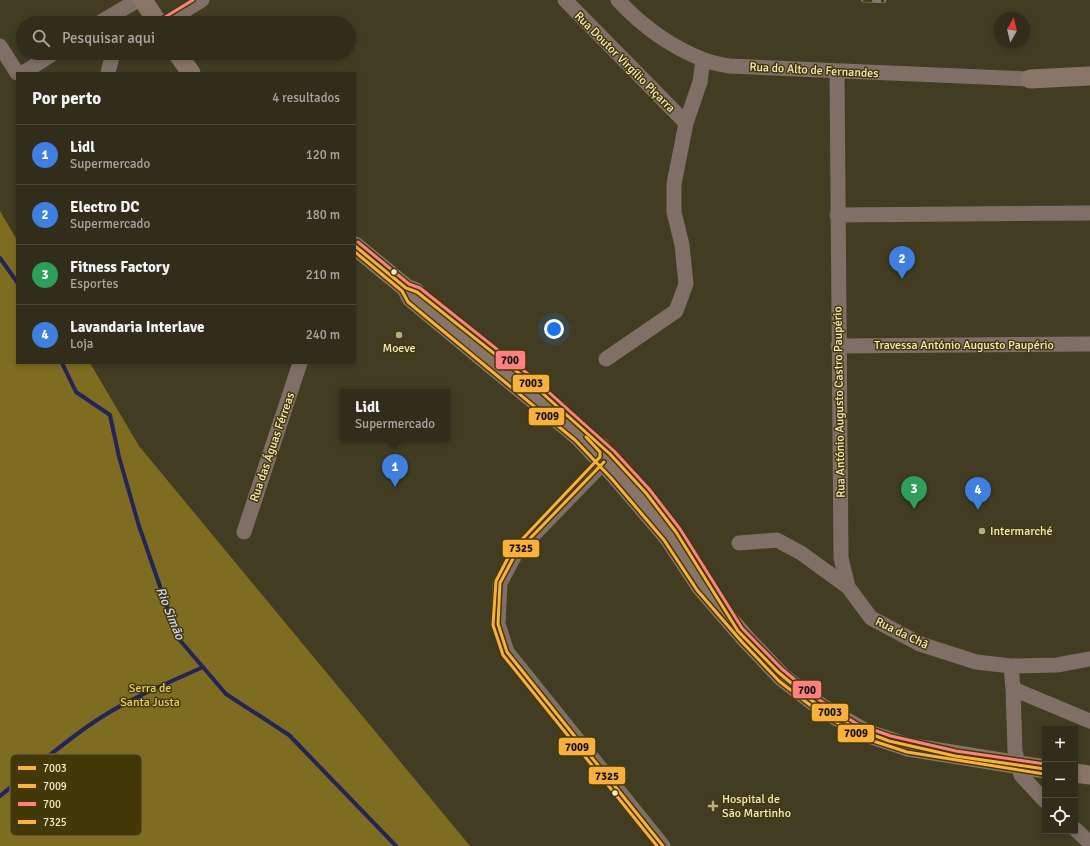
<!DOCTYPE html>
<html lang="pt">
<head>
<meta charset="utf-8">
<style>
	body { margin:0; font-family:Signika,sans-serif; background:#3d3927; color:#f1f3f6 }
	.controls { position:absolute; right:12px; bottom:12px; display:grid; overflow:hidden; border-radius:0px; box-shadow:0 2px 6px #0003 }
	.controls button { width:36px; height:36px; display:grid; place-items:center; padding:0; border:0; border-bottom:1px solid #4c4939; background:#312d1a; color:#f1f3f6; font:20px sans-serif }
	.compass { position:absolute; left:994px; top:12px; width:36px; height:36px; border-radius:50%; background:#312d1a; box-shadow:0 2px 6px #0003; rotate:8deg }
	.you { position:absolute; left:554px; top:329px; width:14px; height:14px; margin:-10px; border:3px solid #fff; border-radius:50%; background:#1a73e8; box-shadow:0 0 0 6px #1a73e833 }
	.badge { display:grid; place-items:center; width:26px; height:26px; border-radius:50%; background:#b6ae8a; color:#fff; font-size:13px; font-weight:700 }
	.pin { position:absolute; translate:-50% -33px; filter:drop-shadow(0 1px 2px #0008) }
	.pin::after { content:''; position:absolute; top:21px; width:14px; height:12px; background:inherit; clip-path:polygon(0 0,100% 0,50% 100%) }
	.popup { position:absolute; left:340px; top:389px; width:110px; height:52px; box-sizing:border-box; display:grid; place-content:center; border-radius:0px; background:#312d1a; filter:drop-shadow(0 1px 3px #0005); font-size:13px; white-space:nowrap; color:#a8a8a2 }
	.popup b { font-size:15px; color:#f1f3f6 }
	.popup::after { content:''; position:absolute; left:50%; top:100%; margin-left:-8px; border:8px solid transparent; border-top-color:#312d1a }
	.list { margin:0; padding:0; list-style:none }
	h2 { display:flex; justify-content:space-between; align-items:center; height:52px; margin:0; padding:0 16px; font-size:17px }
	h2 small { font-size:13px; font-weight:400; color:#a8a8a2 }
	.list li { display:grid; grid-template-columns:26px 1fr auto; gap:12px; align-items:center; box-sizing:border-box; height:60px; padding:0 16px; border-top:1px solid #4c4939 }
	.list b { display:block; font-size:15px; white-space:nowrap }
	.list p { margin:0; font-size:13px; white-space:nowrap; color:#a8a8a2 }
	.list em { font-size:13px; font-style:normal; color:#a8a8a2 }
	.icon { flex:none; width:22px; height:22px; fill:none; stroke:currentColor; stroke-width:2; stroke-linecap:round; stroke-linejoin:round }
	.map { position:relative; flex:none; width:1090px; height:846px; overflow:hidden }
	.search { position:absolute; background:#312d1a; box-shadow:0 2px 6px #0003; left:16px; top:16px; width:340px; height:44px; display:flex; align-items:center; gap:10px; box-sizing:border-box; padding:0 14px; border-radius:22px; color:#a8a8a2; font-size:15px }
	.panel { position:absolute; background:#312d1a; box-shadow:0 2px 6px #0003; left:16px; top:72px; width:340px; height:292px; border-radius:0px }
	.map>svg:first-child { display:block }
	.forest { fill:#7e6d21 }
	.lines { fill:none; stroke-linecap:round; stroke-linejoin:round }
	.stream { stroke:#232458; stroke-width:4 }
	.minor { stroke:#806f66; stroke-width:15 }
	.major { stroke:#897568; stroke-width:19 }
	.rail-casing { stroke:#807767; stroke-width:4.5 }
	.rail { stroke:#433908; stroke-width:3; stroke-dasharray:9; stroke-linecap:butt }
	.major-bridge { stroke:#897568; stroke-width:19 }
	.bus-1-casing { stroke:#433908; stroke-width:6 }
	.bus-2-casing { stroke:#433908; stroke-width:6 }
	.bus-3-casing { stroke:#433908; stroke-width:6 }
	.bus-4-casing { stroke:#433908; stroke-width:6 }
	.bus-1 { stroke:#fbb03b; stroke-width:3 }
	.bus-2 { stroke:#fbb03b; stroke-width:3 }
	.bus-3 { stroke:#ff8080; stroke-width:3 }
	.bus-4 { stroke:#fbb03b; stroke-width:3 }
	.bus-dot { fill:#f5ebc2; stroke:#433908; stroke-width:1.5 }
	.poi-dot { fill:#b6ae8a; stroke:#433908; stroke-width:1.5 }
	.labels { text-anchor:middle; stroke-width:3; stroke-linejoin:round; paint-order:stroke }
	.street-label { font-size:12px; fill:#f5ebc2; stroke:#433908 }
	.poi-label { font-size:12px; fill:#f5ebc2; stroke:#433908; text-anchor:start }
	.park-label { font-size:12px; fill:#e6ce5f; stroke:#433908 }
	.water-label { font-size:13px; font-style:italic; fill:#ced6fc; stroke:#433908 }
	.key { fill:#433908; stroke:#786e40; stroke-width:1 }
	.key-label { font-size:11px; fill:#f5ebc2 }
	.line-badge { stroke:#433908; stroke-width:1.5 }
	.pale-badge-label { font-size:11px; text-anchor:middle; font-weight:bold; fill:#111 }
</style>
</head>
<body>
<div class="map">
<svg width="1090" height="846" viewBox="0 0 1090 846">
	<rect width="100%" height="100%" fill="#413c22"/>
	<path class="forest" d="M0,211L17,240V363H90L139,446L470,846H0Z"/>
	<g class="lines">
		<path class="stream" d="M0,258L17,282
			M62,363L76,392L110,415L119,457L139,526L178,638L226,694L289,735L396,846
			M0,796C31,771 61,744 94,722C128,699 166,684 203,667"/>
		<path class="minor" d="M565,0L686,123
			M618,0C641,25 669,46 702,59C710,63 720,64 729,66L1030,79
			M99,23L138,0
			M165,23L202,0
			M0,46L17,73
			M837,72L841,558L848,587
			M23,73L54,53
			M108,73L113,53
			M837,215L1090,213
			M838,346L1090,344
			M606,359L676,311L686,284L682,245L674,212V184L686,123L700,82L703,60
			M602,445L606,455L604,462L516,553L500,583L498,624L507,652L663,846
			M649,506L668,521
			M244,532L300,363
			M739,543L777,540L801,553L848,587L871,618L920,644L976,662L1011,666L1057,665L1090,659
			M1011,666L1013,689L1090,721
			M1013,689L1015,751L1021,775L1045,801
			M1075,829L1090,843"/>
		<path class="major" d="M143,0L158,23
			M177,53L191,73
			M1030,79L1090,76
			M355,246L406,288L416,292
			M406,288L411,298L578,436L616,476L668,537L701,587L746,639L782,677L822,708L866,733L908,747
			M1075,773L1090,775"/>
		<defs>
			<path id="rail" d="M863,0L884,1"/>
		</defs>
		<use href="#rail" class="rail-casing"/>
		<use href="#rail" class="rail"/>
		<path class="major-bridge" d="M908,747L1045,769"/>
		<defs>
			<path id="bus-1" d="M355,246L406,288L417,292L530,382L610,454L646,493L676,532L738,631L778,672L815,703L855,728L889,741L955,756L1045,769"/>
			<path id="bus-2" d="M355,252L402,291L408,302L575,440L612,479L664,540L697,590L742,642L779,681L819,712L864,738L907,752L1044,774
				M586,437L600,452V457L512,550L496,581L493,625L503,655L657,846"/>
			<path id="bus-3" d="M162,19L193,0
				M358,242L409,284L420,288L533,378L614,451L649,489L680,529L742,628L782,669L818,699L857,724L891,736L956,751L1045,764"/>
			<path id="bus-4" d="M604,462L516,553L500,583L498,624L507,652L663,846"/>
		</defs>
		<use href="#bus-1" class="bus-1-casing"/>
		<use href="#bus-2" class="bus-2-casing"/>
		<use href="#bus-3" class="bus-3-casing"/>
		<use href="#bus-4" class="bus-4-casing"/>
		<use href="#bus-1" class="bus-1"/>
		<use href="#bus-2" class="bus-2"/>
		<use href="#bus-3" class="bus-3"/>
		<use href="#bus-4" class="bus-4"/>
	</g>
	<g class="bus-dot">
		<circle cx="394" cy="272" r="3.5"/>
		<circle cx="615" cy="793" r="3.5"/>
	</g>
	<g class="poi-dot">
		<circle cx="399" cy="335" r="4"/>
		<circle cx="982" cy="531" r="4"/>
		<path d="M711 800h4v4h4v4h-4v4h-4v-4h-4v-4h4z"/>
	</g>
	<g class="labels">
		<g class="street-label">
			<text transform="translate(625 62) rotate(45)" y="4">Rua Doutor Virgílio Piçarra</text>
			<text transform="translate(814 70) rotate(3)" y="4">Rua do Alto de Fernandes</text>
			<text x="964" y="349">Travessa António Augusto Paupério</text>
			<text transform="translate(839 402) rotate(-91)" y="4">Rua António Augusto Castro Paupério</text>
			<text transform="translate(272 447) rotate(-71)" y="4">Rua das Águas Férreas</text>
			<text transform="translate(902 633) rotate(26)" y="4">Rua da Chã</text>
		</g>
		<g class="poi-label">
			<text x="399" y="352" text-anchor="middle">Moeve</text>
			<text x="990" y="535">Intermarché</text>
			<text x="722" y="803">Hospital de<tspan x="722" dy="14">São Martinho</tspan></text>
		</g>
		<g class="park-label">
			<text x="150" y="692">Serra de<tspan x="150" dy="14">Santa Justa</tspan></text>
		</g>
		<g class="water-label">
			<text transform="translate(171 613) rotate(68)" y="5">Rio Simão</text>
		</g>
	</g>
	<rect x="10" y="754" width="132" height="82" rx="6" class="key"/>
	<rect x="18" y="766" width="18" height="4" fill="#fbb03b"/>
	<rect x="18" y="784" width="18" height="4" fill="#fbb03b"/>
	<rect x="18" y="802" width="18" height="4" fill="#ff8080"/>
	<rect x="18" y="820" width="18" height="4" fill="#fbb03b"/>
	<g class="key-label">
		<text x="43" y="772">7003</text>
		<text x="43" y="790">7009</text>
		<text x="43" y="808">700</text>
		<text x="43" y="826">7325</text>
	</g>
	<g class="line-badge">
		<rect x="495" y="350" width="31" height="20" rx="4" fill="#ff8080"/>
		<rect x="512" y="374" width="38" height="19" rx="4" fill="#fbb03b"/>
		<rect x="528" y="407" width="37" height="19" rx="4" fill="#fbb03b"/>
		<rect x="502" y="539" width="38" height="19" rx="4" fill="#fbb03b"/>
		<rect x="792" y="680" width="30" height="19" rx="4" fill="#ff8080"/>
		<rect x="811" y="703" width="38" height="19" rx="4" fill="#fbb03b"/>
		<rect x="837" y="724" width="38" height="19" rx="4" fill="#fbb03b"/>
		<rect x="558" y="737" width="38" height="19" rx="4" fill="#fbb03b"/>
		<rect x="588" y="766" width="38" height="19" rx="4" fill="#fbb03b"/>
	</g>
	<g class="pale-badge-label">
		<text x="510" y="364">700</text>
		<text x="531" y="387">7003</text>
		<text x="547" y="420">7009</text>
		<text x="521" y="552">7325</text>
		<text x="807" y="694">700</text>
		<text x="830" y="716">7003</text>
		<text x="856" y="737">7009</text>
		<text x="577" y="751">7009</text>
		<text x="607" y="780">7325</text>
	</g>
</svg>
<div class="controls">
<button>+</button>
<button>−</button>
<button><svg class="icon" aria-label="locate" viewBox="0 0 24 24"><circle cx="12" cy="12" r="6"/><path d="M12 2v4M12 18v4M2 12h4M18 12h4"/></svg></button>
</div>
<svg class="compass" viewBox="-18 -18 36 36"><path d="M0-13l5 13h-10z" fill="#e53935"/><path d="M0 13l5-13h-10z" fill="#a8a8a2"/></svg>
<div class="you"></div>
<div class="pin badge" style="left:395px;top:487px;background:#3f7fe0">1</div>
<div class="popup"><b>Lidl</b>Supermercado</div>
<div class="pin badge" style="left:902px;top:279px;background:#3f7fe0">2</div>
<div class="pin badge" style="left:914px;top:509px;background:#2e9e5b">3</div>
<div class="pin badge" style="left:978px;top:510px;background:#3f7fe0">4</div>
<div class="search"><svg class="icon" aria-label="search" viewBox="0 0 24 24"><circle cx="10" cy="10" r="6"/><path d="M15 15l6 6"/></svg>Pesquisar aqui</div>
<section class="panel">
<h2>Por perto<small>4 resultados</small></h2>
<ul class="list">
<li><span class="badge" style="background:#3f7fe0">1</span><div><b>Lidl</b><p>Supermercado</p></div><em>120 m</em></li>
<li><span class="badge" style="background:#3f7fe0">2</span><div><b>Electro DC</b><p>Supermercado</p></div><em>180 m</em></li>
<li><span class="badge" style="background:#2e9e5b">3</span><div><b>Fitness Factory</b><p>Esportes</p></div><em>210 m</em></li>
<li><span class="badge" style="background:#3f7fe0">4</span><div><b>Lavandaria Interlave</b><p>Loja</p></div><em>240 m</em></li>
</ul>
</section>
</div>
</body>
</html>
